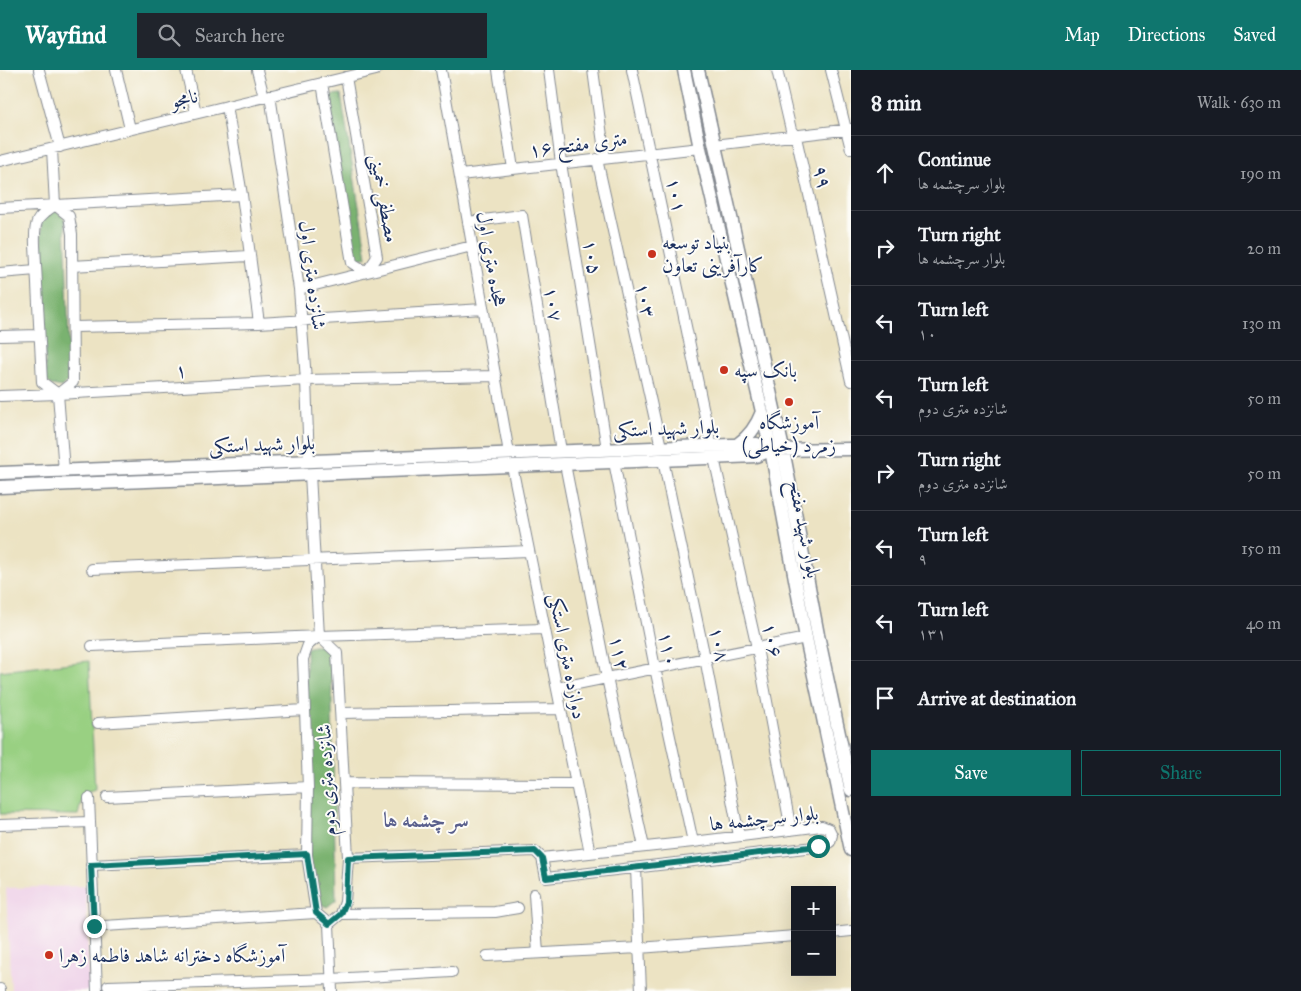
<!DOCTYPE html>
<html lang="en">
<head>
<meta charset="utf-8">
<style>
	body { margin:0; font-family:"IM FELL Great Primer",Amiri,serif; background:#20242c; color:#f1f3f6 }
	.controls { position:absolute; right:15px; bottom:15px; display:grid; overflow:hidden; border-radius:0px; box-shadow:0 5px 20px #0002 }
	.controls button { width:45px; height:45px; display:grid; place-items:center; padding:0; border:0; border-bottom:1px solid #363941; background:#171b24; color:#f1f3f6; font:25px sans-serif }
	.stop { position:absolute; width:15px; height:15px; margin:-11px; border:4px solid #0f766e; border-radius:50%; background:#fff }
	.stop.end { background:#0f766e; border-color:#fff; box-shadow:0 1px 5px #0008 }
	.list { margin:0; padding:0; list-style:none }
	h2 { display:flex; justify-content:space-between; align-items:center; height:65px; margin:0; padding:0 20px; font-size:21px }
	h2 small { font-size:16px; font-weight:400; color:#9ea1a6 }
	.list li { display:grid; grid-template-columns:32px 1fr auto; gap:15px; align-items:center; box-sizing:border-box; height:75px; padding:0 20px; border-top:1px solid #363941 }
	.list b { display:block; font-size:19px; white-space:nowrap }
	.list p { margin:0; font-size:16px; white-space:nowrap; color:#9ea1a6 }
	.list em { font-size:16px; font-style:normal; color:#9ea1a6 }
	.actions { display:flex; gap:10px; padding:15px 20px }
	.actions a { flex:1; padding:11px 0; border:1px solid #0f766e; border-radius:0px; text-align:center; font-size:18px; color:#0f766e }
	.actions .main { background:#0f766e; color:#fff }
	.icon { flex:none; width:28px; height:28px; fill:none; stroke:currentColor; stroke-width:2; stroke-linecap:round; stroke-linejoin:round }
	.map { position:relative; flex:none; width:851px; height:921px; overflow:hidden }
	header { display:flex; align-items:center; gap:30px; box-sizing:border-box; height:70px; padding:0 25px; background:#0f766e; color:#fff }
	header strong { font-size:24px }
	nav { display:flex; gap:28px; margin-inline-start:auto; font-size:18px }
	.search { width:350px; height:45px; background:#20242c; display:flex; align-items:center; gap:12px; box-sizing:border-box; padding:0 18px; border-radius:0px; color:#9ea1a6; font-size:19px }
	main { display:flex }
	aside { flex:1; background:#171b24 }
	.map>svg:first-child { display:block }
	.built { fill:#eed0e8 }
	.green { fill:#99d082; stroke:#5a8070 }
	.forest { fill:#7ab270; stroke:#4a7067 }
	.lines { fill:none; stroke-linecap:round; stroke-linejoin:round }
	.minor-casing { stroke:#848990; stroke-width:12 }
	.major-casing { stroke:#848990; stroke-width:15 }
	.minor { stroke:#fff; stroke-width:10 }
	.major { stroke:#fff; stroke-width:12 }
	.route { stroke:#0f766e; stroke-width:6 }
	.poi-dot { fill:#c8321e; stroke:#fdfcf7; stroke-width:2 }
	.labels { text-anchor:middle; stroke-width:4; stroke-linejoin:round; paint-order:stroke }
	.street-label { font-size:20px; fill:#1b2f5e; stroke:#fdfcf7 }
	.poi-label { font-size:20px; fill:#1b2f5e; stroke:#fdfcf7; text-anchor:start }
	.neighbourhood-label { font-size:21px; font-weight:bold; fill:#595f8d; stroke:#fdfcf7 }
</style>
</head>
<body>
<header>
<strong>Wayfind</strong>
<div class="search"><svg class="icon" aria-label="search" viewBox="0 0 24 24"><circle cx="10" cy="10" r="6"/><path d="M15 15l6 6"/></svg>Search here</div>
<nav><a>Map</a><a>Directions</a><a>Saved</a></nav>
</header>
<main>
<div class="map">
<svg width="851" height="921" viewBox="0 0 851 921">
	<rect width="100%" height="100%" fill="#fdfcf7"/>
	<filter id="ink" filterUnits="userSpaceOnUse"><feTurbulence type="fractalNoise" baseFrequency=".02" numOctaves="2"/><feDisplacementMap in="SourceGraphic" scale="10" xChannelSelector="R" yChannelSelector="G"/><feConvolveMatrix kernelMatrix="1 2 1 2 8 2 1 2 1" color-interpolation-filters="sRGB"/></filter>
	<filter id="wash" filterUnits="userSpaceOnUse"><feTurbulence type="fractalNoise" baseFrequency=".0096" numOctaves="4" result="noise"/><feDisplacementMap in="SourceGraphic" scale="20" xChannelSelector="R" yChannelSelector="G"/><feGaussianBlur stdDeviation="1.12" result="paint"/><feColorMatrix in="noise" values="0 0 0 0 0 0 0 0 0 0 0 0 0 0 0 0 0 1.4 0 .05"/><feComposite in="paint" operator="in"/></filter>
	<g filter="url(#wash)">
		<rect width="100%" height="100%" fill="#ece3c3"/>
		<path class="built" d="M86,816L89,921H11L6,818Z"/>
		<path class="green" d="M89,591L95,720L83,724L78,745L0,744V601Z"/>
		<path class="forest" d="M341,24L367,187L354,190L327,25Z
			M49,139H55L65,149L70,309L62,317L51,315L46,310L41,154Z
			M313,576H323L331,584L336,830L327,837L310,829L306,580Z"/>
	</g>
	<g filter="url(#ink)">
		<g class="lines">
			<defs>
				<path id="minor" d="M39,0L60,77
					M116,0L130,59
					M186,0L196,43
					M257,0L264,27
					M441,0L509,383
					M498,0L513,99
					M549,0L561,93L607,379
					M593,0L605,88
					M632,0L711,375
					M777,0L791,60L796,67L851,311
					M831,0L851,79
					M322,13L352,193L367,202L377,187L346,7
					M270,25L299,219L306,310L309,391
					M227,36L242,125L259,253
					M714,75L851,59
					M52,79L55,135
					M597,89L661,377
					M0,91L376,0
					M460,105L700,78
					M55,135C36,148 34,151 35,175L42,312L58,324L64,401
					M55,135L69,146L72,164L73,312L58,324
					M0,138L242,125
					M468,152L522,145L561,381
					M72,196L249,186
					M0,203L36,200
					M299,219L472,176
					M74,257L259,253L483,239
					M0,266L39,265
					M0,326L58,324L306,310L496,306
					M714,388L757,578L791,760
					M663,390L705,588L739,766
					M614,392L655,598L693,772
					M565,394L607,608L644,777
					M512,396L590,783
					M310,404L319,566L337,583L348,788L345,832L341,844L329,854
					M92,499L529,481
					M319,566L308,575L303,589L308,717L307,785L316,843L329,854
					M92,576L319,566L545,559
					M557,618L806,568
					M341,643L561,639
					M98,653L304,640
					M344,713L576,714
					M107,727L308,717
					M89,728L97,921
					M0,755L90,752
					M822,756L829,759L832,765L830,772L823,776L546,808L542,788L693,772Z
					M348,788L535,781L542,788
					M91,795L307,785
					M636,798L641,921
					M534,824L538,883
					M341,844L495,842L518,838
					M329,854L332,921
					M104,856L316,843
					M832,863L851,861
					M487,886L639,878L795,866
					M108,916L332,909L452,902
					M0,919V921"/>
				<path id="major" d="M684,0L700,78L771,380L806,568L851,780
					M698,0L783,379L818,565L851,720
					M738,374C750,366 757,355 762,342
					M0,403L757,374L771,380
					M0,417L756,386L771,380L851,379"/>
			</defs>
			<use href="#minor" class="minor-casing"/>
			<use href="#major" class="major-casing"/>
			<use href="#minor" class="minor"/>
			<use href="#major" class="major"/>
		</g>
	</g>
	<g class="lines" filter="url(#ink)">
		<path class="route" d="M94,856L91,795L307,784L316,843L329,854L341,844L346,832L348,788L535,781L542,788L546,808L818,776"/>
	</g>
	<g class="poi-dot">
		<circle cx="652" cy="184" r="5"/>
		<circle cx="724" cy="300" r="5"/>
		<circle cx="789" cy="332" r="5"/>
		<circle cx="49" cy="885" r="5"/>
	</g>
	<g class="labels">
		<g class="street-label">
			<text transform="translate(184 28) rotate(-13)" y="7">نامجو</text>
			<text transform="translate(578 74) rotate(-7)" y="7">۱۶ متری مفتح</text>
			<text transform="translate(823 107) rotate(77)" y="7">۹۹</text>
			<text transform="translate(677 125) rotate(78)" y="7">۱۰۱</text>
			<text transform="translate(385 128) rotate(80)" y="7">مصطفی خمینی</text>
			<text transform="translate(593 187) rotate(81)" y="7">۱۰۵</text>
			<text transform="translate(492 189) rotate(80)" y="7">هجده متری اول</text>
			<text transform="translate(313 205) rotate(83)" y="7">شانزده متری اول</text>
			<text transform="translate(646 230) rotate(78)" y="7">۱۰۳</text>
			<text transform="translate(554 234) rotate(80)" y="7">۱۰۷</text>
			<text transform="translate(181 300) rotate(-3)" y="7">۱</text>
			<text transform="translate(666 358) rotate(-2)" y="7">بلوار شهید استکی</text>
			<text transform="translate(262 374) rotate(-2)" y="7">بلوار شهید استکی</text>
			<text transform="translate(805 459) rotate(79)" y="7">بلوار شهید مفتح</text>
			<text transform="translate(773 570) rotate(78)" y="7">۱۰۶</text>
			<text transform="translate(720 574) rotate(78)" y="7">۱۰۸</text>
			<text transform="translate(669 579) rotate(79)" y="7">۱۱۰</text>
			<text transform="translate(620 583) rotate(79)" y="7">۱۱۲</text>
			<text transform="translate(568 586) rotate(79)" y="7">دوازده متری استکی</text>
			<text transform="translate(326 710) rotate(-93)" y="7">شانزده متری دوم</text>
			<text transform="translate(764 748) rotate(-6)" y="7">بلوار سرچشمه ها</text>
		</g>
		<g class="poi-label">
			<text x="662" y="179">بنیاد توسعه<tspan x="662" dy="23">کارآفرینی تعاون</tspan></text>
			<text x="734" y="307">بانک سپه</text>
			<text x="789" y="359" text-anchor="middle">آموزشگاه<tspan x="789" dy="23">زمرد (خیاطی)</tspan></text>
			<text x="59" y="892">آموزشگاه دخترانه شاهد فاطمه زهرا</text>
		</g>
		<g class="neighbourhood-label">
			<text x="426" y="757">سر چشمه ها</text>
		</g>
	</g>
</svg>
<div class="controls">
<button>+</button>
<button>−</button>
</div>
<div class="stop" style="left:818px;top:776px"></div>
<div class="stop end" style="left:94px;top:856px"></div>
</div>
<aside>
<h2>8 min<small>Walk · 630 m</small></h2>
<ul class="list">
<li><svg class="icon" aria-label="ahead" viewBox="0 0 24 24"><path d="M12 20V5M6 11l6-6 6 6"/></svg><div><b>Continue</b><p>بلوار سرچشمه ها</p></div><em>190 m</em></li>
<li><svg class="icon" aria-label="right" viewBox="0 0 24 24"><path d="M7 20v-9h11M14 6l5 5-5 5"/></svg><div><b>Turn right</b><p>بلوار سرچشمه ها</p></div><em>20 m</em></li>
<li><svg class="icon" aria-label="left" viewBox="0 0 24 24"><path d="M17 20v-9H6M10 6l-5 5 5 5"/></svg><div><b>Turn left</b><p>۱۰</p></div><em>130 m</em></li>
<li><svg class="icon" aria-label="left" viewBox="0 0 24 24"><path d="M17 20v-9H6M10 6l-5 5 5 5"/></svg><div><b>Turn left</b><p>شانزده متری دوم</p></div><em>50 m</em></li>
<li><svg class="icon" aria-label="right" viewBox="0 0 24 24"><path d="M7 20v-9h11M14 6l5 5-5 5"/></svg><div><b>Turn right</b><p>شانزده متری دوم</p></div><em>50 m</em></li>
<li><svg class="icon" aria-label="left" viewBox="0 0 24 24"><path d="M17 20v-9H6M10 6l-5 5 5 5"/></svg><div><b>Turn left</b><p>۹</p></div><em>150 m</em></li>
<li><svg class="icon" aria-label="left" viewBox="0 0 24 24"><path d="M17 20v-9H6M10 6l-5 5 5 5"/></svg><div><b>Turn left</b><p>۱۳۱</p></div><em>40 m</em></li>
<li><svg class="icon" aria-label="arrive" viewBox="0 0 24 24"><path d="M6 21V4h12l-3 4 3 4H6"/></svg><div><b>Arrive at destination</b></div></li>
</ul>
<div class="actions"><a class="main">Save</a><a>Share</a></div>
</aside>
</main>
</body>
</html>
